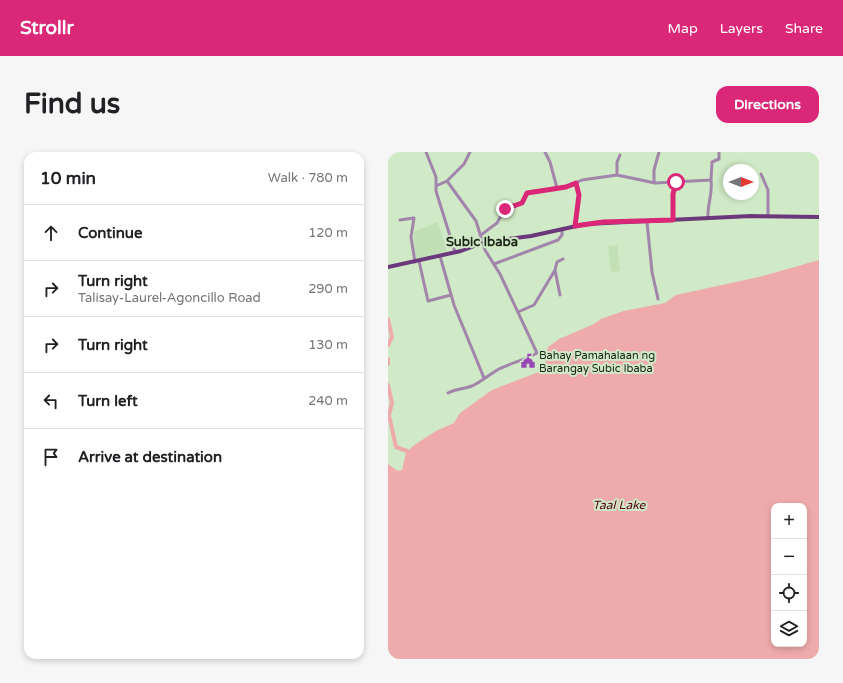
<!DOCTYPE html>
<html lang="en">
<head>
<meta charset="utf-8">
<style>
	body { margin:0; font-family:"Varela Round",sans-serif; background:#f6f6f6; color:#202124 }
	.controls { position:absolute; right:12px; bottom:12px; display:grid; overflow:hidden; border-radius:8px; box-shadow:0 2px 6px #0003 }
	.controls button { width:36px; height:36px; display:grid; place-items:center; padding:0; border:0; border-bottom:1px solid #e0e0e0; background:#fff; color:#202124; font:20px sans-serif }
	.compass { position:absolute; left:335px; top:12px; width:36px; height:36px; border-radius:50%; background:#fff; box-shadow:0 2px 6px #0003; rotate:90deg }
	.stop { position:absolute; width:12px; height:12px; margin:-9px; border:3px solid #db2777; border-radius:50%; background:#fff }
	.stop.end { background:#db2777; border-color:#fff; box-shadow:0 1px 4px #0008 }
	.list { margin:0; padding:0; list-style:none }
	h2 { display:flex; justify-content:space-between; align-items:center; height:52px; margin:0; padding:0 16px; font-size:17px }
	h2 small { font-size:13px; font-weight:400; color:#757577 }
	.list li { display:grid; grid-template-columns:26px 1fr auto; gap:12px; align-items:center; box-sizing:border-box; height:56px; padding:0 16px; border-top:1px solid #e0e0e0 }
	.list b { display:block; font-size:15px; white-space:nowrap }
	.list p { margin:0; font-size:13px; white-space:nowrap; color:#757577 }
	.list em { font-size:13px; font-style:normal; color:#757577 }
	.icon { flex:none; width:22px; height:22px; fill:none; stroke:currentColor; stroke-width:2; stroke-linecap:round; stroke-linejoin:round }
	.map { position:relative; flex:none; width:431px; height:507px; overflow:hidden; border-radius:12px }
	header { display:flex; align-items:center; gap:24px; box-sizing:border-box; height:56px; padding:0 20px; background:#db2777; color:#fff }
	header strong { font-size:19px }
	nav { display:flex; gap:22px; margin-inline-start:auto; font-size:14px }
	.intro { display:flex; align-items:center; justify-content:space-between; box-sizing:border-box; height:96px; padding:0 24px }
	h1 { margin:0; font-size:28px }
	.button { padding:10px 18px; border-radius:12px; background:#db2777; color:#fff; font-size:14px; font-weight:700 }
	main { display:flex; gap:24px; padding:0 24px }
	aside { flex:1; background:#fff; border-radius:12px; box-shadow:0 2px 6px #0003 }
	.map>svg:first-child { display:block }
	.built { fill:#c2e0b6 }
	.water { fill:#efaaac; fill-rule:evenodd }
	.lines { fill:none; stroke-linecap:round; stroke-linejoin:round }
	.river { stroke:#efaaac; stroke-width:4 }
	.minor { stroke:#a185ab; stroke-width:3 }
	.major { stroke:#6a387b; stroke-width:4 }
	.route { stroke:#db2777; stroke-width:5 }
	.labels { text-anchor:middle; stroke-width:4; stroke-linejoin:round; paint-order:stroke }
	.poi-label { font-size:11px; fill:#1b2417; stroke:#d0e9c6; text-anchor:start }
	.water-label { font-size:12px; font-style:italic; fill:#530214; stroke:#d0e9c6 }
	.quarter-label { font-size:13px; font-weight:bold; fill:#1b2417; stroke:#d0e9c6 }
</style>
</head>
<body>
<header>
<strong>Strollr</strong>
<nav><a>Map</a><a>Layers</a><a>Share</a></nav>
</header>
<div class="intro"><h1>Find us</h1><a class="button">Directions</a></div>
<main>
<aside>
<h2>10 min<small>Walk · 780 m</small></h2>
<ul class="list">
<li><svg class="icon" aria-label="ahead" viewBox="0 0 24 24"><path d="M12 20V5M6 11l6-6 6 6"/></svg><div><b>Continue</b></div><em>120 m</em></li>
<li><svg class="icon" aria-label="right" viewBox="0 0 24 24"><path d="M7 20v-9h11M14 6l5 5-5 5"/></svg><div><b>Turn right</b><p>Talisay-Laurel-Agoncillo Road</p></div><em>290 m</em></li>
<li><svg class="icon" aria-label="right" viewBox="0 0 24 24"><path d="M7 20v-9h11M14 6l5 5-5 5"/></svg><div><b>Turn right</b></div><em>130 m</em></li>
<li><svg class="icon" aria-label="left" viewBox="0 0 24 24"><path d="M17 20v-9H6M10 6l-5 5 5 5"/></svg><div><b>Turn left</b></div><em>240 m</em></li>
<li><svg class="icon" aria-label="arrive" viewBox="0 0 24 24"><path d="M6 21V4h12l-3 4 3 4H6"/></svg><div><b>Arrive at destination</b></div></li>
</ul>
</aside>
<div class="map">
<svg width="431" height="507" viewBox="0 0 431 507">
	<rect width="100%" height="100%" fill="#d0e9c6"/>
	<path class="built" d="M50,70L59,99L28,107L25,80Z
		M229,93L232,119L223,120L220,94Z"/>
	<path class="water" d="M431,108V507H0V312L10,319L14,318L18,301L25,294L48,279L66,271L72,261L104,238L156,218L160,195L171,187L206,172L213,167L236,159L277,151L288,143L371,125ZM386,354H416V492H386Z"/>
	<g class="lines">
		<path class="river" d="M0,167L4,185L0,193
			M0,207V212
			M0,233L4,251L1,263L8,295L19,299"/>
		<path class="minor" d="M38,0L48,25V34L59,29L88,69L97,98L112,122L149,201C137,208 123,211 111,217C102,222 93,230 84,234C76,237 67,237 60,241
			M157,0L162,10L169,36
			M373,22L380,38V64
			M229,23V10L232,3
			M323,28L324,10L331,7V0
			M59,29L76,12L82,0
			M266,31V18L271,0
			M48,34V39L67,100
			M12,68L26,66L23,85L27,110
			M285,68V42L289,30
			M259,70L264,120L270,147
			M187,74L191,43L188,31
			M93,83L109,71L117,57L134,51L139,41L178,35L194,28L229,23L267,31L323,28C325,42 319,53 320,66
			M52,104L66,153L96,226
			M31,109L40,149L63,143
			M106,112L170,88L174,83V77
			M167,118L172,143
			M130,160L146,153L167,118L169,110L175,107"/>
		<path class="major" d="M0,115L73,99L97,90L143,84L198,72L363,64L431,65"/>
	</g>
	<g class="lines">
		<path class="route" d="M117,57L134,51L139,41L178,35L188,31L191,43L187,74L215,70L285,68V42L288,30"/>
	</g>
	<defs>
		<symbol id="civic-bare" viewBox="-9 -9 18 18"><path d="M-.6-6.5H3V-4.5H.6V-3L4-1V1h2V6H-6V1h2V-1L-.6-3ZM-1.2 2.5V6h2.4V2.5Z" fill="#9a47b6" stroke="#d0e9c6" stroke-width="2.5" paint-order="stroke"/></symbol>
	</defs>
	<g fill-rule="evenodd">
		<use href="#civic-bare" x="130" y="199" width="20" height="20"/>
	</g>
	<g class="labels">
		<g class="poi-label">
			<text x="151" y="207">Bahay Pamahalaan ng<tspan x="151" dy="13">Barangay Subic Ibaba</tspan></text>
		</g>
		<g class="water-label">
			<text x="231" y="357">Taal Lake</text>
		</g>
		<g class="quarter-label">
			<text x="94" y="94">Subic Ibaba</text>
		</g>
	</g>
</svg>
<div class="controls">
<button>+</button>
<button>−</button>
<button><svg class="icon" aria-label="locate" viewBox="0 0 24 24"><circle cx="12" cy="12" r="6"/><path d="M12 2v4M12 18v4M2 12h4M18 12h4"/></svg></button>
<button><svg class="icon" aria-label="layers" viewBox="0 0 24 24"><path d="M12 4l9 5-9 5-9-5zM3 14l9 5 9-5"/></svg></button>
</div>
<svg class="compass" viewBox="-18 -18 36 36"><path d="M0-13l5 13h-10z" fill="#e53935"/><path d="M0 13l5-13h-10z" fill="#757577"/></svg>
<div class="stop" style="left:288px;top:30px"></div>
<div class="stop end" style="left:117px;top:57px"></div>
</div>
</main>
</body>
</html>
